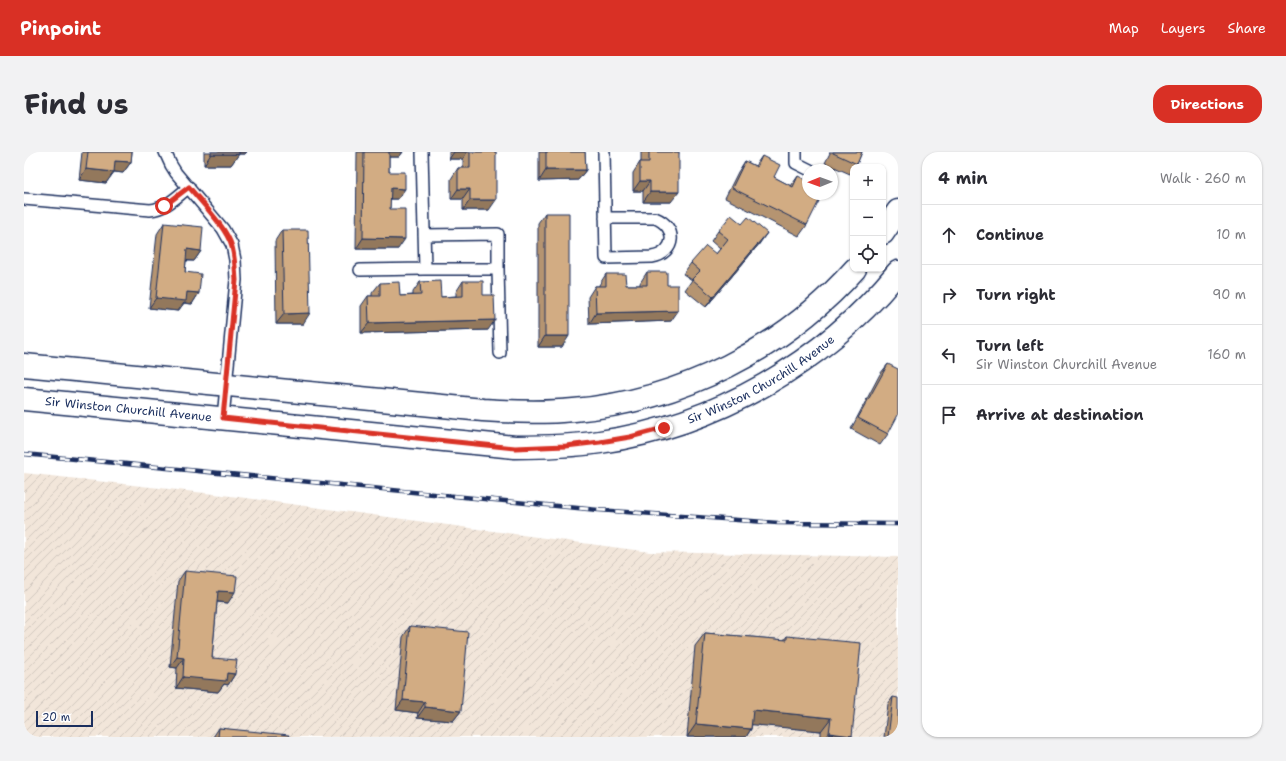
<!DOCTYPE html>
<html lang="en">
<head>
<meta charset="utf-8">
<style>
	body { margin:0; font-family:"Shantell Sans",sans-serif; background:#f2f2f3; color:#2b2b33 }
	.controls { position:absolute; right:12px; top:12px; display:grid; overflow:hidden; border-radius:8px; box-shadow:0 1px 3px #0004 }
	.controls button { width:36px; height:36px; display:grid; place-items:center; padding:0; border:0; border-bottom:1px solid #e1e1e2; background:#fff; color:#2b2b33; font:20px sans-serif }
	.compass { position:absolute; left:778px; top:12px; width:36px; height:36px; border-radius:50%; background:#fff; box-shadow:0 1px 3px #0004; rotate:269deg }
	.scale { position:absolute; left:12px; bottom:10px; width:57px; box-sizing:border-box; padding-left:4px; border:2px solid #1b2f5e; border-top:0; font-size:11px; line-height:14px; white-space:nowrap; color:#1b2f5e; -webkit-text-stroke:3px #fff; paint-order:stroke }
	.stop { position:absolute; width:12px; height:12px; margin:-9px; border:3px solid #d93025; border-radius:50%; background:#fff }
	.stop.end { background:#d93025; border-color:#fff; box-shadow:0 1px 4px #0008 }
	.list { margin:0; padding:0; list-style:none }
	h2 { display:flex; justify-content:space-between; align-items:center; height:52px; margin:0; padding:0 16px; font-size:17px }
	h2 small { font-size:13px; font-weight:400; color:#7c7c81 }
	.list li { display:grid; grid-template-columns:26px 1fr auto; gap:12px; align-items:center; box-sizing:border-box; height:60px; padding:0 16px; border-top:1px solid #e1e1e2 }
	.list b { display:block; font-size:15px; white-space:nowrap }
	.list p { margin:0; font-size:13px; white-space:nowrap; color:#7c7c81 }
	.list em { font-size:13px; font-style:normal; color:#7c7c81 }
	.icon { flex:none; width:22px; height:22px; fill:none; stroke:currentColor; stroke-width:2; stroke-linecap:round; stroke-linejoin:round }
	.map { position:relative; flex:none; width:874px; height:585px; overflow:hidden; border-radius:16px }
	header { display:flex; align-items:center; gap:24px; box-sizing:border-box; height:56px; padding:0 20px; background:#d93025; color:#fff }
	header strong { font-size:19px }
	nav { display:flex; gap:22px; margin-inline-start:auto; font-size:14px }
	.intro { display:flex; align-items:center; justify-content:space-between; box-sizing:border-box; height:96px; padding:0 24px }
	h1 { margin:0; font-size:28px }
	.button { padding:10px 18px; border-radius:16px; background:#d93025; color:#fff; font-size:14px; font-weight:700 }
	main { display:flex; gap:24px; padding:0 24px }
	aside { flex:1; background:#fff; border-radius:16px; box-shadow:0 1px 3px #0004 }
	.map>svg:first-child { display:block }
	.industrial { fill:url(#industrial-furrows) }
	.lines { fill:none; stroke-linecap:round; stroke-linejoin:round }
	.service-casing { stroke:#1b2f5e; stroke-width:14 }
	.secondary-casing { stroke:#1b2f5e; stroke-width:25 }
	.service { stroke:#fff; stroke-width:11 }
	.secondary { stroke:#fff; stroke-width:22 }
	.rail-casing { stroke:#1b2f5e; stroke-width:4.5 }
	.rail { stroke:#fff; stroke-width:3; stroke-dasharray:9; stroke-linecap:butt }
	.wall { fill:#b59471; stroke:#1b2f5e }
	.shaded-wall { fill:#93785c; stroke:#1b2f5e }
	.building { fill:#d2ac83; stroke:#1b2f5e }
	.route { stroke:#d93025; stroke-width:5 }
	.labels { text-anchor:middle; stroke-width:3.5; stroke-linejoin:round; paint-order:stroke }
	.street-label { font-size:12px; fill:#1b2f5e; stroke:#fff }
</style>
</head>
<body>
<header>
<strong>Pinpoint</strong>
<nav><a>Map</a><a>Layers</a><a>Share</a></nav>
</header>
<div class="intro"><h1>Find us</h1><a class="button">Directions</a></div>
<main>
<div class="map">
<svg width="874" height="585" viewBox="0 0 874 585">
	<defs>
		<pattern id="industrial-furrows" width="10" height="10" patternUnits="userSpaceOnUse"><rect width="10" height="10" fill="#f2e6da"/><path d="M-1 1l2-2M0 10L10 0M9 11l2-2" fill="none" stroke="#cfc6be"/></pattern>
	</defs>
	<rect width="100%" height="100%" fill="#fff"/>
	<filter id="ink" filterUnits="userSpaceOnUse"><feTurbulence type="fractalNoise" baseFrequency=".025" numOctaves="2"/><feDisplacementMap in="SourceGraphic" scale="8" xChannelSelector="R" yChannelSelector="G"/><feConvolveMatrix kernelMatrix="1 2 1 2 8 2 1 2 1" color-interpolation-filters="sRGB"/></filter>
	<g filter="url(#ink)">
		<path class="industrial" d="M0,321L199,343L626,400L874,405V585H0Z"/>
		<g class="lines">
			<defs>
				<path id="service" d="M141,0L147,13L152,21L199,77L208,93L211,108L212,128L199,266
					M398,0L401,117H474V82L400,83
					M580,0L582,106L628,105C652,101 654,75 631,66H581
					M772,0V11L786,18
					M0,47L126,58C141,57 153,45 165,35
					M474,117L476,201
					M336,118L401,117"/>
				<g id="secondary">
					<path d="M859,81L874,59"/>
					<path d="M0,213L459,258C490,260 520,261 550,258C656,249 760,197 831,117"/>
					<path id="s1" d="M0,247L491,295C520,295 548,294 576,290C692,273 800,211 874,120"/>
				</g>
			</defs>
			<use href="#service" class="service-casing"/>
			<use href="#secondary" class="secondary-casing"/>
			<use href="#service" class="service"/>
			<use href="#secondary" class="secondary"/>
			<defs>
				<path id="rail" d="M0,302L574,358L754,371L874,372"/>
			</defs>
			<use href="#rail" class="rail-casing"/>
			<use href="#rail" class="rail"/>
		</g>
		<path class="wall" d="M58,0H108L107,10L99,21L90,20L82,31L55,28Z
			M180,0H223L221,2H215L207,13H180Z
			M333,0H379L375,5H365V20L374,47H366V57L374,97H332Z
			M425,0H472L465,58H439V47H427V27L434,16H439V7H425Z
			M515,0H561L562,18L554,28L515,29Z
			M617,0H655L647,50H619V39H609V21L616,10H617Z
			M805,0H838L833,12L831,15H829V18L826,22L801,11L806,1Z
			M738,4L750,25L767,34L774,24L787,45L783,73L775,84L701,46L714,20L721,9L731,14Z
			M521,61L538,195H514V71Z
			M140,71L177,99L170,109H162L161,120L175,141L168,152L160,151L154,159L125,156L133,82Z
			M258,78L279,172H252L251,89Z
			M694,79L736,91L682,155L661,138L668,128L659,122L667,111L692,102L696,97L687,89Z
			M623,120L643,133L647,169L565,172L564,145L571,134H575V133L582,122L602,133H616V131Z
			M439,129L459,143L464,178L337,181V154L344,144H348V141L356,131L376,144L389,143V140L396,130L417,145L432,144V140Z
			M864,212V282L856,293L827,277L856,222Z
			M161,419L204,451L193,450L188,506L211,522L204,533L200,532L194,540L152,536L153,516L146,515L154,429Z
			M386,474L437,559L429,569L393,566L394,561L372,558L379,485Z
			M681,481L760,488L763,484L828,584V585H797V579L728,572L727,577L722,585H663L671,494Z
			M869,545L874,585H860L864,552Z
			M195,576L264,585H189Z"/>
		<path class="shaded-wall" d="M209,0H223L221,2H207Z
			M362,0H379L375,5H358Z
			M430,0H443L439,7H425Z
			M187,2H215L207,13H180Z
			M91,9L107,10L99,21L84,19Z
			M62,17L90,20L82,31L55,28Z
			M522,18H562L554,28L515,29Z
			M616,29H626L619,39H609Z
			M367,36L381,37L374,47H359Z
			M434,37H446L439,47H427Z
			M626,40H655L647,50H619Z
			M446,48H472L465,58H439Z
			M743,81L736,91L682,155L689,145Z
			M339,86L381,87L374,97H332Z
			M163,97L177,99L170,109L156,108Z
			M163,140L175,141L168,152L160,151L154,159L125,156L132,146Z
			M654,159L647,169L565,172L572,161Z
			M286,161L279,172H252L260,162Z
			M471,168L464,178L337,181L345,171Z
			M521,184H545L538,195H514Z
			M194,439L211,440L204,451L187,449Z
			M153,505L160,506L153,516L146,515Z
			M203,521L211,522L204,533L200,532L194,540L152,536L159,525Z
			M379,548L401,550L394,561L372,558Z
			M401,555L437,559L429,569L393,566Z
			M729,558L807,566L797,579L720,572Z
			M672,572L727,577L722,585H663Z
			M805,581L828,584V585H803Z"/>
		<path class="building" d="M64,0H108L107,10L91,9L90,20L62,17Z
			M187,0H215V2H187Z
			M340,0H365V20H381V37L367,36L366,57H381V87L339,86Z
			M446,0H472V48H446V37H434V16H446Z
			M522,0H561L562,18H522Z
			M625,0H655V40H626V29H616V10H625Z
			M809,0H838L833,12L809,1Z
			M738,4L756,13L750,25L769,35L774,24L784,29V42H788L787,45L795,49L783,73L708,36L721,9L733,15Z
			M521,61H545V184H521Z
			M707,63L718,72L724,65L743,81L689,145L668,127L676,119L667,111L682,94L692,102L704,87L694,79Z
			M140,71L179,75L177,99L163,97L161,120L177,122L175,141L163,140L162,149L132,146Z
			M258,78H284L286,161L260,162Z
			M623,120H643V133H654V159L572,161L571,134H582V122H601L602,133H623Z
			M416,129L417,145L439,144V129H459V143H470L471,168L345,171L344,144H356V131L375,130L376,144L397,143L396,130Z
			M864,212L874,217V263L864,282L834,266Z
			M161,419L213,424L211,440L194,439L188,506L213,508L211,522L203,521L202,529L159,525L160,506L153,505Z
			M386,474L444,480L437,559L401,555V550L379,548Z
			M681,481L763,488V484L837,491L828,584L805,581L807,566L729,558L727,577L672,572Z
			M869,545L874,546V585H864Z
			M195,576L265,583L264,585H194Z"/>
	</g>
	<g class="lines" filter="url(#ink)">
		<path class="route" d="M140,54L165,35C177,50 203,76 208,95C211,106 211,117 212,128L199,266L491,296L542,294L576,290L606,285L640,276"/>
	</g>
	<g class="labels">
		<g class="street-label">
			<text dy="4" stroke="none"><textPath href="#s1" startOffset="753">Sir Winston Churchill Avenue</textPath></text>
			<text dy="4" stroke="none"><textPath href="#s1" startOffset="105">Sir Winston Churchill Avenue</textPath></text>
		</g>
	</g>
</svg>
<div class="controls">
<button>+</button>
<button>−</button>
<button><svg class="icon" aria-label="locate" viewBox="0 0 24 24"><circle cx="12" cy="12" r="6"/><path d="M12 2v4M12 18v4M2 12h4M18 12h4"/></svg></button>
</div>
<svg class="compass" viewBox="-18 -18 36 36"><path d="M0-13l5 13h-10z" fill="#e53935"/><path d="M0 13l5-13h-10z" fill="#7c7c81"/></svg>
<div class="scale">20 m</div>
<div class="stop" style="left:140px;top:54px"></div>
<div class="stop end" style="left:640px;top:276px"></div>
</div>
<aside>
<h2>4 min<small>Walk · 260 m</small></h2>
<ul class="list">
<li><svg class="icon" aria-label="ahead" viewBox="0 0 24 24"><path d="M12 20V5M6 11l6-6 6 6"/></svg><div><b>Continue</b></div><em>10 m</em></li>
<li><svg class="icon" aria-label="right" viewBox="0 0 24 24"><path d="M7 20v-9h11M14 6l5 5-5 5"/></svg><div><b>Turn right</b></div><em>90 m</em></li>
<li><svg class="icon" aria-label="left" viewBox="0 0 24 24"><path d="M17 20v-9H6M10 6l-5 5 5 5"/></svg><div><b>Turn left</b><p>Sir Winston Churchill Avenue</p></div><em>160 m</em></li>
<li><svg class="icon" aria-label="arrive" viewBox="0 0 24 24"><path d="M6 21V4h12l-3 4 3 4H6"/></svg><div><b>Arrive at destination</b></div></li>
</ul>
</aside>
</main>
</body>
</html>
